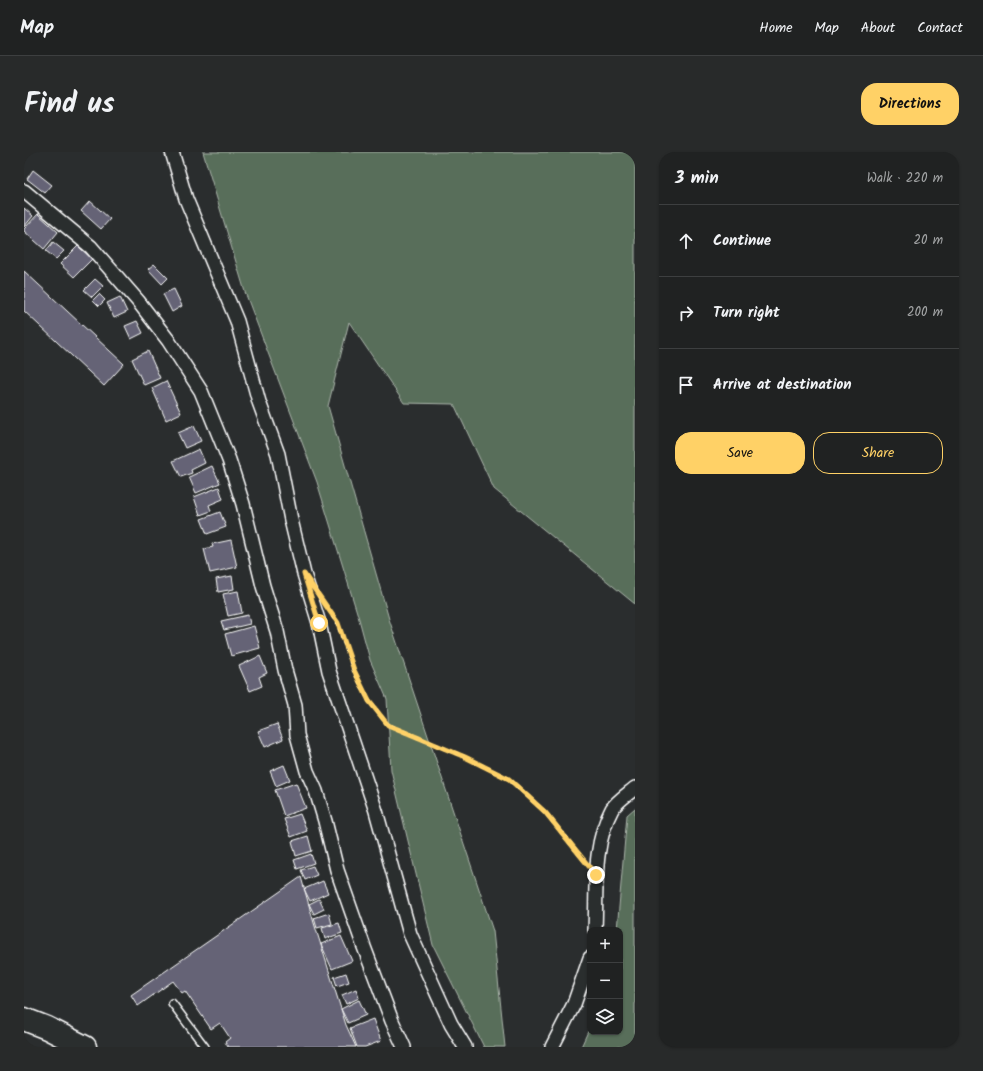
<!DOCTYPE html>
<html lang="en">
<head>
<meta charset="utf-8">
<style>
	body { margin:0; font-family:Kalam,sans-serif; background:#282a2a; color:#f1f3f6 }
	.controls { position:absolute; right:12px; bottom:12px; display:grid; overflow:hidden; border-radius:8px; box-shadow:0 1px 3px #0004 }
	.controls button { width:36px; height:36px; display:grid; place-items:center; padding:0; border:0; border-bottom:1px solid #3d3f40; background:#202222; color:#f1f3f6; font:20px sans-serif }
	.stop { position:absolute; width:12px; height:12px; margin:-9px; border:3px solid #ffd166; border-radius:50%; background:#fff }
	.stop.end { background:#ffd166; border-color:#fff; box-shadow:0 1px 4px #0008 }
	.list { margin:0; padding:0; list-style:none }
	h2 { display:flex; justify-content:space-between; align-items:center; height:52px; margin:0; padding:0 16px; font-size:17px }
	h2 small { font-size:13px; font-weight:400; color:#a2a4a5 }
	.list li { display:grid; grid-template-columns:26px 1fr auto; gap:12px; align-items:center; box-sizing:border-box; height:72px; padding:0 16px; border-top:1px solid #3d3f40 }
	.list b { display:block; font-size:15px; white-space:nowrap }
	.list em { font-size:13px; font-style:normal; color:#a2a4a5 }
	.actions { display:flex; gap:8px; padding:12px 16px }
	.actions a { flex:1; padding:9px 0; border:1px solid #ffd166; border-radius:16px; text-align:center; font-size:14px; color:#ffd166 }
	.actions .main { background:#ffd166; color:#111 }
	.icon { flex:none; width:22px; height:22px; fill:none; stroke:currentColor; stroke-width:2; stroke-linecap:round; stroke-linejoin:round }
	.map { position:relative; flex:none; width:611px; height:895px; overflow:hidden; border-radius:16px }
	header { display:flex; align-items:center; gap:24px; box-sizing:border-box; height:56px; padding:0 20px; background:#202222; border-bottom:1px solid #3d3f40 }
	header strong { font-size:19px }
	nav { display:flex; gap:22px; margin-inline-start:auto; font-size:14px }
	.intro { display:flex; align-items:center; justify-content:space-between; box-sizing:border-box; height:96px; padding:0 24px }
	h1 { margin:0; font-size:28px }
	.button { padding:10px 18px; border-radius:16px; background:#ffd166; color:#111; font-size:14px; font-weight:700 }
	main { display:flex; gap:24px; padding:0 24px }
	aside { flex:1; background:#202222; border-radius:16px; box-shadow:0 1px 3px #0004 }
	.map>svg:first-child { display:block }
	.green { fill:#586e5a; stroke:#acb6ac }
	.building { fill:#656476; stroke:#fff }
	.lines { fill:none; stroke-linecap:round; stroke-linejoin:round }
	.lane-casing { stroke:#fff; stroke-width:10 }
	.street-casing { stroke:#fff; stroke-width:16 }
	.highway-casing { stroke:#fff; stroke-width:25 }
	.path { stroke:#fff; stroke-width:2.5; stroke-dasharray:4 3; stroke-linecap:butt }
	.lane { stroke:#2a2d2e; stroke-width:7 }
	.street { stroke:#2a2d2e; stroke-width:13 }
	.highway { stroke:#2a2d2e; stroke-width:22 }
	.route { stroke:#ffd166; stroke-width:5 }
</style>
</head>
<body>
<header>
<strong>Map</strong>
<nav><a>Home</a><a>Map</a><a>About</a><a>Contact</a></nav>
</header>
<div class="intro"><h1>Find us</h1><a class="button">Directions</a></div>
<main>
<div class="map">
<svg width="611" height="895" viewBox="0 0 611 895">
	<rect width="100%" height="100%" fill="#2a2d2e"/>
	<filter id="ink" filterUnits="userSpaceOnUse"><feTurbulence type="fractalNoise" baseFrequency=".025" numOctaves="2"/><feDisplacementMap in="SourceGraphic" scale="8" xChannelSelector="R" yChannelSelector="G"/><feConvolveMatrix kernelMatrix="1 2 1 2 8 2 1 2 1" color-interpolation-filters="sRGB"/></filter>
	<g filter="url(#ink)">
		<path class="green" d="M179,0H611V452L470,337L430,252L380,251L325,170L304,254L365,467L469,779L481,895H460L409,793L367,618L363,547L346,508L335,467L293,330L221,140Z
			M611,656V895H557L566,875V880H596V778H593L603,663Z"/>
		<path class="building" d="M9,18L28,33L21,41L3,27Z
			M66,49L86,67L77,77L57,59Z
			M0,56L9,64L0,75Z
			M14,62L34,80L20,97L0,79V77Z
			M29,90L40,99L32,107L22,99Z
			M54,94L68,107L50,125L36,112Z
			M130,112L144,126L138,132L124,117Z
			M0,119L100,212L80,234L0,159Z
			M71,127L79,134L68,145L60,138Z
			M150,137L158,154L148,160L139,142Z
			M75,142L81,148L75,154L69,148Z
			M96,145L103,160L90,166L83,151Z
			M113,169L119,181L107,187L101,174Z
			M124,199L136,226L120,233L108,207Z
			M142,229L157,261L142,268L128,236Z
			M170,274L177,289L161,296L154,281Z
			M175,297L181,311L167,318L168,321L157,325L149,309Z
			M188,314L196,331L172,341L165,325Z
			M195,335L199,347L185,353L187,359L176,363L170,345Z
			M196,360L202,375L183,382L177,367Z
			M207,388L213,415L186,421L180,397L189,395L188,392Z
			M208,424L210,437L194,440L192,427Z
			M214,439L218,461L204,464L199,442Z
			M224,463L226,472L200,478L197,469Z
			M230,474L236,496L207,504L201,482Z
			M236,504L243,521L235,525L238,534L226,539L215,514Z
			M253,572L259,587L241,595L234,579Z
			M260,613L266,628L252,634L246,619Z
			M272,631L282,656L260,664L251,638Z
			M276,662L283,679L267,685L260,667Z
			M284,684L288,699L272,704L268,689Z
			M287,702L290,711L273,717L270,708Z
			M289,714L293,723L281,728L277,718Z
			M277,725L290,771L322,873L332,895H204L201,890L206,886L196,871L187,877L161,839L158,841L149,829L114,854L107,843Z
			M299,729L304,741L286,749L280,737Z
			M295,747L300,757L290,762L285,752Z
			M305,761L308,772L293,776L290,766Z
			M315,771L318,781L301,787L298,776Z
			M317,784L328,809L308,817L297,792Z
			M322,821L325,830L313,834L310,825Z
			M332,837L335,846L322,852L318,843Z
			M335,848L342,863L324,871L317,857Z
			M349,867L357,889L341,895H333L326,876Z"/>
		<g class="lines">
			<defs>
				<path id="lane" d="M148,851L181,895"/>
				<path id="street" d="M148,0L162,47L213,169L235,250L254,302L267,368L280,422L295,471L305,519L352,659L386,782L427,872L441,895
					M0,39L67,95L114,149L144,188L177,239L205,308L219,352L239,434L253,479L261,518L271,553L273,583L283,619L292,639L301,669L313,718L340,795L368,869L380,895
					M571,778C573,738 568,694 588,657C593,649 604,642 611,636
					M528,895L550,852L566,806"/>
				<path id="highway" d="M0,867L23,876L61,895"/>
			</defs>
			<use href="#lane" class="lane-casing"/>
			<use href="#street" class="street-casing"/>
			<use href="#highway" class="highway-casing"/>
			<path class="path" d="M308,464L313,471L329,518L345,549L364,573L441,605L485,627L521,660L560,708"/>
			<use href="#lane" class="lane"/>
			<use href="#street" class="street"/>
			<use href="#highway" class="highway"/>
		</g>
	</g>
	<g class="lines" filter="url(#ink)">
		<path class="route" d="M295,471L280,422L314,471L330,518L345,549L364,573L441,605L485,627L521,660L572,723"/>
	</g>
</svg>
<div class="controls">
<button>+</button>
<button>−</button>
<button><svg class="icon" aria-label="layers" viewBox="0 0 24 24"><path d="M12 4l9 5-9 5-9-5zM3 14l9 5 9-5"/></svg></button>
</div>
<div class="stop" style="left:295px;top:471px"></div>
<div class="stop end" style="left:572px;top:723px"></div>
</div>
<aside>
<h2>3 min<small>Walk · 220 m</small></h2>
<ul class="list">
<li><svg class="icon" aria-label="ahead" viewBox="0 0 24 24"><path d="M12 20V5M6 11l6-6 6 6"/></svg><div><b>Continue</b></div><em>20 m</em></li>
<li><svg class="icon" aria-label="right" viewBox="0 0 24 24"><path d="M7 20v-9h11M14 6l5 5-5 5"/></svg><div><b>Turn right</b></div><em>200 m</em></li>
<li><svg class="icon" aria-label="arrive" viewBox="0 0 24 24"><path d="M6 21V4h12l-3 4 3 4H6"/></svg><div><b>Arrive at destination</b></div></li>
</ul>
<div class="actions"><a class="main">Save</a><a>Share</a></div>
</aside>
</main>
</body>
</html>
